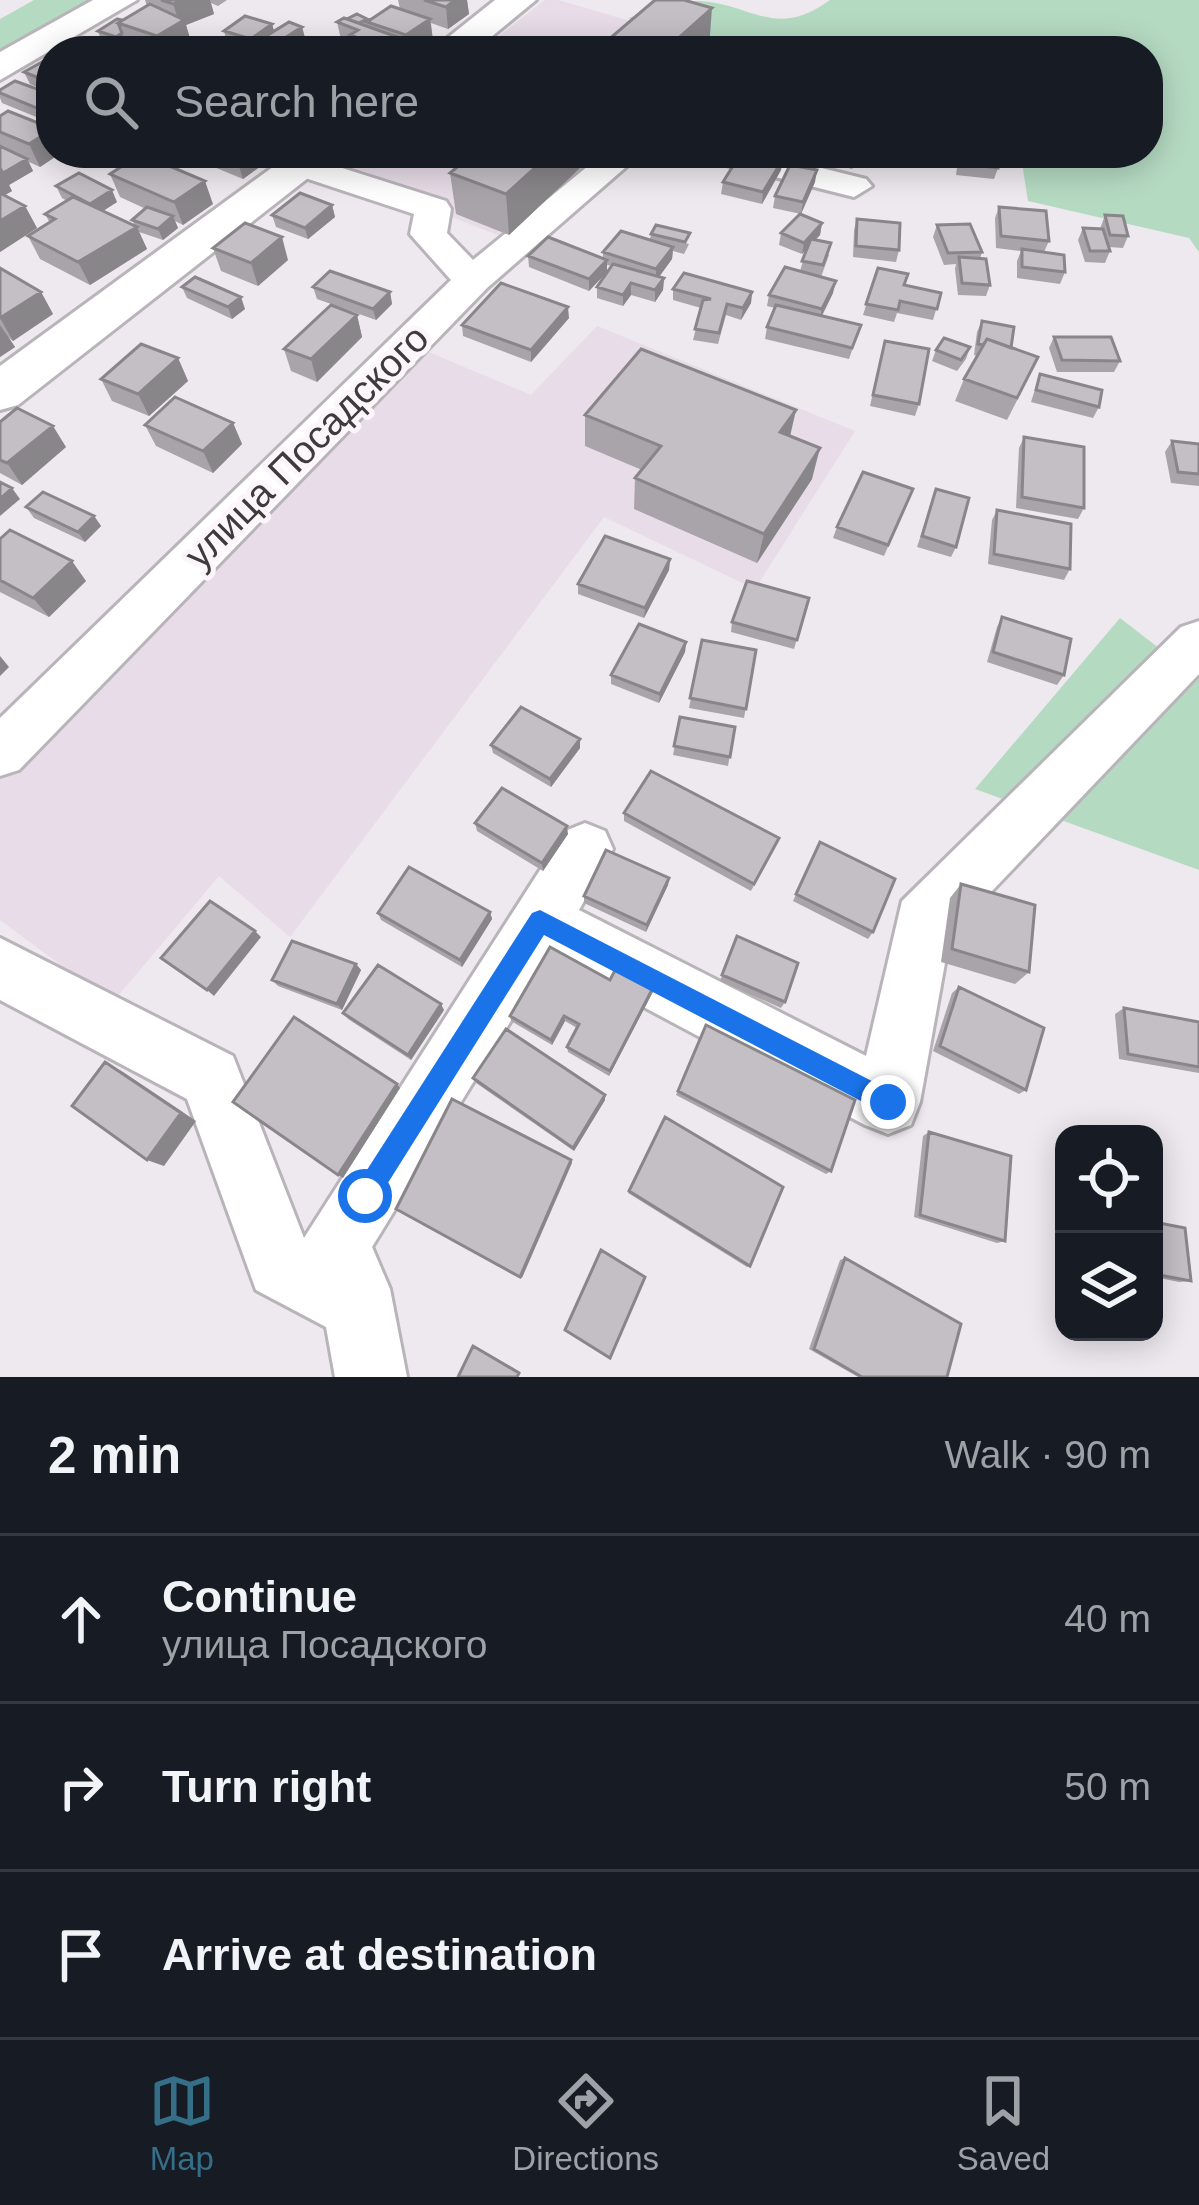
<!DOCTYPE html>
<html lang="en">
<head>
<meta charset="utf-8">
<style>
	body { margin:0; font-family:Arial,sans-serif; background:#20242c; color:#f1f3f6 }
	.controls { position:absolute; right:36px; bottom:36px; display:grid; overflow:hidden; border-radius:24px; box-shadow:0 6px 30px #0003 }
	.controls button { width:108px; height:108px; display:grid; place-items:center; padding:0; border:0; border-bottom:3px solid #363941; background:#171b24; color:#f1f3f6; font:60px sans-serif }
	.stop { position:absolute; width:36px; height:36px; margin:-27px; border:9px solid #1a73e8; border-radius:50%; background:#fff }
	.stop.end { background:#1a73e8; border-color:#fff; box-shadow:0 3px 12px #0008 }
	.list { margin:0; padding:0; list-style:none }
	h2 { display:flex; justify-content:space-between; align-items:center; height:156px; margin:0; padding:0 48px; font-size:51px }
	h2 small { font-size:39px; font-weight:400; color:#9ea1a6 }
	.list li { display:grid; grid-template-columns:78px 1fr auto; gap:36px; align-items:center; box-sizing:border-box; height:168px; padding:0 48px; border-top:3px solid #363941 }
	.list b { display:block; font-size:45px; white-space:nowrap }
	.list p { margin:0; font-size:39px; white-space:nowrap; color:#9ea1a6 }
	.list em { font-size:39px; font-style:normal; color:#9ea1a6 }
	.icon { flex:none; width:66px; height:66px; fill:none; stroke:currentColor; stroke-width:2; stroke-linecap:round; stroke-linejoin:round }
	.map { position:relative; flex:none; width:1199px; height:1377px; overflow:hidden }
	.search { position:absolute; background:#171b24; box-shadow:0 6px 30px #0003; left:36px; right:36px; top:36px; height:132px; display:flex; align-items:center; gap:30px; box-sizing:border-box; padding:0 42px; border-radius:48px; color:#9ea1a6; font-size:45px }
	.sheet { height:660px; background:#171b24 }
	nav { display:flex; justify-content:space-around; align-items:center; box-sizing:border-box; height:168px; border-top:3px solid #363941; background:#171b24; font-size:33px; color:#9ea1a6 }
	nav a { display:grid; justify-items:center; gap:6px }
	nav .on { color:#346e87 }
	.map>svg:first-child { display:block }
	.built { fill:#e7dce7 }
	.green { fill:#b5dac2 }
	.lines { fill:none; stroke-linecap:round; stroke-linejoin:round }
	.minor-casing { stroke:#b9b4b9; stroke-width:6 }
	.major-casing { stroke:#b9b4b9; stroke-width:6 }
	.minor { fill:#fff; fill-rule:evenodd }
	.major { fill:#fff; fill-rule:evenodd }
	.wall { fill:#a9a4a9 }
	.shaded-wall { fill:#89868a }
	.building { fill:#c4bfc5; stroke:#89868a; stroke-width:3 }
	.route { fill:#1a73e8 }
	.labels { text-anchor:middle; stroke-width:10; stroke-linejoin:round; paint-order:stroke }
	.street-label { font-size:39px; fill:#3d3b3d; stroke:#fcf6fb }
</style>
</head>
<body>
<div class="map">
<svg width="1199" height="1377" viewBox="0 0 1199 1377">
	<rect width="100%" height="100%" fill="#eee9ee"/>
	<path class="built" d="M545,0H558L730,50L480,51Z
		M350,153H625L528,247L330,169Z
		M597,326L855,431L755,589L604,517L290,937L219,876L112,1003L0,920V774L424,350L531,395Z"/>
	<path class="green" d="M34,0H99L0,56V19Z
		M830,0H1199V252L1189,238L1028,201L1021,157L1012,153H1148V51H818L753,41L729,48L628,18C648,13 673,2 693,1C749,0 773,42 830,0Z
		M1120,618L1199,679V870L975,789Z"/>
	<g class="lines">
		<defs>
			<path id="minor" d="M604,153H642L487,288L19,770L0,776V718L451,280L410,234L414,214L290,173L285,166L290,159H314L446,201L451,209L447,233L473,260Z
				M702,153H761L866,179L872,186L854,197L707,160Z
				M1199,621V674L950,935L920,1102L911,1125L888,1134L865,1125L550,957L372,1247L390,1289L407,1377H335L326,1327L256,1290L187,1099L0,1000V938L233,1056L304,1238L565,831L585,823L605,831L613,849L579,910L866,1056L902,901L1181,627Z"/>
			<path id="major" d="M93,0H137L0,80V52Z
				M495,0H536L474,51H431Z
				M292,153H340L18,405L0,410V366Z"/>
		</defs>
		<use href="#minor" class="minor-casing"/>
		<use href="#major" class="major-casing"/>
		<use href="#minor" class="minor"/>
		<use href="#major" class="major"/>
	</g>
	<path class="wall" d="M145,0H227L218,6L211,3L214,14L186,25L191,42L176,51H143L126,45L120,48L102,43L98,31L122,20L147,6Z
		M398,0H467L469,14L448,29L431,23L433,41L419,51H304L352,48L342,44L337,22L367,21L400,9Z
		M272,24L274,31L302,27L305,38L285,51H237L243,48L227,43L224,31Z
		M51,57V93L30,84L24,72Z
		M0,90L51,94V123L2,103L0,98Z
		M0,116L51,153H61L40,167L29,162L33,171L9,185L12,191L5,195L25,206L37,228L0,252Z
		M100,153H142L119,168L103,161Z
		M198,153H279L243,179L202,162Z
		M596,153L509,235L456,214L450,173Z
		M790,153H816L814,158Z
		M822,153H862L852,169L821,160Z
		M884,153H925L921,164L883,158Z
		M959,153H998V168L994,179L956,175Z
		M781,170L762,204L721,194L723,182Z
		M110,174L213,204L183,225L175,221L178,228L163,240L139,232L147,249L90,285L40,259L28,236L50,223L45,214L67,201L62,198L56,186L117,202L103,211L135,226L132,220L146,209L120,197Z
		M815,182L801,214L773,208L775,196Z
		M332,205L335,217L308,239L276,227L272,215Z
		M999,207L1049,241L1044,252L1065,272L1060,284L1017,278V261L1021,251L996,248L995,218Z
		M1105,215L1128,236L1123,248L1109,247L1110,251L1105,263L1085,262L1078,240L1083,228L1100,229Z
		M857,219L899,250L896,262L853,257L854,230Z
		M822,223L820,235L815,240L829,255L821,277L833,293L822,316L861,325L849,359L765,339L767,327L775,308L767,306L769,295L800,271L807,248L802,254L779,245L781,233Z
		M937,225L982,252L980,259L990,285L986,296L958,295L955,269L956,264L944,265L933,237Z
		M651,234L689,244L684,254L673,251L672,259L659,277L664,278L663,290L655,302L631,295L623,306L597,298V287L612,266L607,265V272L589,291L529,267L528,256L603,259V252L650,240Z
		M213,248L288,260L258,286L221,271Z
		M0,268L41,292L53,314L13,341L9,338L15,347L0,357Z
		M878,268L904,285L941,293L933,320L897,313L894,322L863,315Z
		M182,287L245,309L232,319L187,298Z
		M313,287L390,292L392,304L376,320L317,299Z
		M673,289L752,292L751,303L741,320L726,315L718,344L693,340L701,308L673,300Z
		M357,315L362,337L317,382L291,371L284,349Z
		M569,318L531,362L463,336L462,325Z
		M982,321L1011,348L1028,379L1007,420L955,401L964,379L977,356L974,355L977,332Z
		M1054,337L1120,361L1114,372H1057L1049,348Z
		M970,347L966,359L957,371L932,361L936,350Z
		M882,352L919,404L915,416L870,406Z
		M178,358L188,381L149,416L112,401L101,379Z
		M1040,374L1099,407L1093,418L1031,402Z
		M585,415L790,437L812,479L757,563L634,509L635,478L642,470L585,446Z
		M0,422L66,447L22,485L0,473Z
		M233,423L242,444L213,473L156,446L145,425Z
		M1024,437L1084,508L1078,519L1016,508L1019,448Z
		M1172,441L1199,444V486L1171,483L1165,452Z
		M913,489L884,556L833,538L837,527Z
		M936,489L956,547L951,557L917,547Z
		M26,507L94,516L101,526L85,542L34,518Z
		M997,510L1070,569L1064,580L988,564L992,520Z
		M0,539L86,581L49,617L0,592Z
		M670,559L669,570L644,618L578,594V584Z
		M809,598L794,649L731,632L732,622Z
		M1002,617L1064,675L1057,685L987,662L997,627Z
		M702,640L756,650L744,718L689,708Z
		M686,642L685,652L659,703L611,684V675Z
		M680,717L735,727L728,766L673,755Z
		M580,739V748L551,787L493,753L491,745Z
		M624,813L779,838L751,891L624,821Z
		M475,823L568,834L543,871L477,831Z
		M820,842L873,932L868,939L793,901Z
		M669,878L668,885L646,932L584,903V896Z
		M961,884L1029,972L1015,984L941,962L950,898Z
		M490,912L492,919L462,967L381,920L378,913Z
		M737,936L785,1002L781,1008L720,981Z
		M356,964L361,970L342,1010L278,986L272,980Z
		M658,978L657,984L609,1076L568,1052L567,1047L577,1028L565,1021L552,1045L511,1021L510,1016L610,980Z
		M959,987L1026,1090L1019,1094L933,1051L952,993Z
		M1124,1008L1199,1067V1073L1119,1059L1115,1014Z
		M444,1010L411,1060L348,1019L343,1013Z
		M706,1025L831,1171L826,1174L676,1095Z
		M473,1078L605,1095V1100L574,1151L476,1083Z
		M665,1117L750,1266L747,1267L628,1193Z
		M929,1132L1005,1241L997,1243L914,1217L923,1136Z
		M1154,1222L1191,1281L1179,1282L1154,1277Z
		M845,1258L947,1377H858L809,1349L840,1260Z"/>
	<path class="shaded-wall" d="M185,0H210L214,14L186,25L191,42L176,51H162L157,36L179,22L173,4Z
		M455,0H467L469,14L448,29L446,7Z
		M712,8L709,48L706,51H664Z
		M430,19L433,41L419,51H408L406,35Z
		M272,24L275,35L255,43L257,49L254,51L251,39Z
		M302,27L305,38L285,51H270L269,48Z
		M122,33L126,45L120,48L116,37Z
		M403,39L405,51H388V49Z
		M51,130V153H61L40,167L29,144Z
		M119,153H142L119,168L114,156Z
		M241,153H279L243,179L236,156Z
		M551,153H596L509,235L506,194Z
		M858,153H862L861,156L852,169L855,158Z
		M27,159L33,171L9,185L12,191L0,198V168Z
		M783,159L781,170L762,204L763,192Z
		M817,170L815,182L801,214L803,202Z
		M205,181L213,204L183,225L174,202Z
		M112,190L117,202L95,216L90,204Z
		M332,205L335,217L308,239L305,228Z
		M25,206L37,228L0,252V221Z
		M173,216L178,228L163,240L158,229Z
		M822,223L820,235L802,254L804,243Z
		M137,227L147,249L90,285L78,262Z
		M282,237L288,260L258,286L251,263Z
		M673,247L672,259L656,281V269Z
		M607,260V272L589,291V279Z
		M664,278L663,290L655,302V290Z
		M836,281L833,293L819,321L822,309Z
		M631,283V295L623,306V295Z
		M41,292L53,314L13,341L0,318Z
		M390,292L392,304L376,320L373,309Z
		M752,292L751,303L741,320L743,308Z
		M241,297L245,309L232,319L228,307Z
		M568,307L569,318L531,362V350Z
		M357,315L362,337L317,382L311,359Z
		M0,325L15,347L0,357Z
		M178,358L188,381L149,416L138,394Z
		M796,410L789,441L780,432Z
		M233,423L242,444L213,473L203,451Z
		M53,426L66,447L22,485L7,463Z
		M820,448L812,479L757,563L764,534Z
		M12,488L20,499L0,516V499Z
		M94,516L101,526L85,542L78,532Z
		M670,559L669,570L644,618L645,608Z
		M72,561L86,581L49,617L33,598Z
		M686,642L685,652L659,703L660,694Z
		M0,656L9,667L0,676Z
		M580,739V748L551,787L550,779Z
		M567,826L568,834L543,871L542,863Z
		M669,878L668,885L646,932L647,925Z
		M490,912L492,919L462,967L460,960Z
		M255,931L261,937L214,996L207,990Z
		M356,964L361,970L342,1010L337,1004Z
		M658,978L657,984L609,1076L610,1071Z
		M441,1004L444,1010L411,1060L408,1055Z
		M564,1016L565,1021L552,1045L551,1040Z
		M105,1062L123,1072L196,1121L164,1166L147,1160Z
		M397,1084L400,1088L343,1178L338,1175Z
		M605,1095V1100L574,1151L573,1148Z
		M571,1160L572,1163L522,1278L520,1277Z
		M473,1346H475L520,1372L518,1377Z"/>
	<path class="building" d="M161,0H185L173,4Z
		M424,0H455L446,7Z
		M655,0H684L712,8L664,51H595Z
		M150,4L184,20L157,36L118,23Z
		M391,6L430,19L406,35L367,22Z
		M357,14L367,19L359,23L347,19Z
		M245,16L272,24L251,39L224,31Z
		M344,18L403,39L388,49L350,35L358,30L337,22Z
		M117,19L122,20L118,23L122,33L116,37L98,31Z
		M289,22L302,27L269,48L255,43Z
		M320,41L359,51H304Z
		M247,45L262,51H237Z
		M155,46L168,51H146Z
		M51,57V83L24,72Z
		M15,81L51,94V114L0,93V90Z
		M8,111L51,128V130L29,144L0,132V116Z
		M0,146L27,159L3,173L0,168Z
		M474,153H551L506,194L450,173Z
		M741,153H759L783,159L763,192L723,182Z
		M838,153H858L855,158Z
		M960,153H998V168L960,163Z
		M141,154L205,181L174,202L110,174Z
		M790,165L817,170L803,202L775,196Z
		M79,173L112,190L90,204L56,186Z
		M0,193L25,206L0,221Z
		M300,193L332,205L305,228L272,215Z
		M73,197L137,227L78,262L28,236L55,219L45,214Z
		M147,207L173,216L158,229L132,220Z
		M999,207L1046,211L1049,241L1001,236Z
		M800,214L822,223L804,243L781,233Z
		M1105,215L1123,216L1128,236L1110,235Z
		M857,219L900,223L899,250L856,246Z
		M245,223L282,237L251,263L213,248Z
		M970,224L982,252L948,253L937,225Z
		M656,225L690,233L685,242L651,234Z
		M1083,228L1103,229L1110,251H1090Z
		M621,231L673,247L656,269L603,252Z
		M548,237L607,260L589,279L528,256Z
		M811,239L831,243L823,265L802,261Z
		M1022,249L1064,255L1065,272L1022,267Z
		M959,257L986,259L990,285L962,283Z
		M613,264L664,278L655,290L631,283L623,295L597,287Z
		M785,267L836,281L822,309L769,295Z
		M0,268L41,292L0,318Z
		M878,268L908,274L904,285L941,293L937,309L900,301L898,310L866,304Z
		M330,271L390,292L373,309L313,287Z
		M684,273L752,292L743,308L727,304L719,333L695,329L703,300L711,299L673,289Z
		M195,277L241,297L228,307L182,287Z
		M501,283L568,307L531,350L462,325Z
		M331,305L357,315L311,359L284,349Z
		M776,305L861,325L852,348L767,327Z
		M982,321L1014,327L1011,348L987,339L983,345L978,344Z
		M1054,337H1111L1120,361L1062,360Z
		M944,338L970,347L961,360L936,350Z
		M987,339L1038,357L1017,398L964,379Z
		M885,341L929,349L919,404L873,395Z
		M141,344L178,358L138,394L101,379Z
		M641,349L796,410L780,432L820,448L764,534L635,478L661,446L585,415Z
		M1040,374L1102,390L1099,407L1036,390Z
		M175,397L233,423L203,451L145,425Z
		M17,408L53,426L7,463L0,460V422Z
		M1024,437L1084,447V508L1022,497Z
		M1172,441L1199,444V474L1178,472Z
		M863,472L913,489L888,545L837,527Z
		M0,482L12,488L0,499Z
		M936,489L969,498L956,547L922,536Z
		M43,492L94,516L78,532L26,507Z
		M997,510L1071,524L1070,569L994,554Z
		M10,530L72,561L33,598L0,580V539Z
		M605,536L670,559L645,608L578,584Z
		M747,581L809,598L797,640L732,622Z
		M1002,617L1071,639L1064,675L993,652Z
		M639,624L686,642L660,694L611,675Z
		M702,640L756,650L746,709L690,698Z
		M521,707L580,739L550,779L491,745Z
		M680,717L735,727L730,757L674,746Z
		M651,771L779,838L754,884L624,813Z
		M502,788L567,826L542,863L475,823Z
		M820,842L895,879L873,932L796,894Z
		M606,850L669,878L647,925L584,896Z
		M409,867L490,912L460,960L378,913Z
		M961,884L1035,905L1029,972L952,949Z
		M210,901L255,931L207,990L161,958Z
		M737,936L798,963L785,1002L722,975Z
		M292,941L356,964L337,1004L272,980Z
		M550,947L610,980L621,959L658,978L610,1071L567,1047L579,1024L564,1016L551,1040L510,1016Z
		M378,965L441,1004L408,1055L343,1013Z
		M959,987L1044,1028L1026,1090L940,1046Z
		M1124,1008L1199,1022V1067L1128,1054Z
		M294,1017L397,1084L338,1175L233,1102Z
		M706,1025L855,1100L831,1171L678,1091Z
		M506,1029L605,1095L573,1148L473,1078Z
		M105,1062L181,1113L147,1160L72,1106Z
		M452,1099L571,1160L520,1277L396,1209Z
		M665,1117L783,1187L750,1266L629,1191Z
		M929,1132L1011,1156L1005,1241L920,1215Z
		M1154,1222L1185,1228L1191,1281L1154,1274Z
		M601,1250L645,1277L610,1358L565,1330Z
		M845,1258L961,1324L947,1377H862L814,1349Z
		M473,1346L519,1373L517,1377H458Z"/>
	<path class="route" d="M540,910L897,1094V1111H880L544,935L374,1205H356V1187L532,913Z"/>
	<g class="labels">
		<g class="street-label">
			<text transform="translate(306 446) rotate(-45)" y="14">улица Посадского</text>
		</g>
	</g>
</svg>
<div class="controls">
<button><svg class="icon" aria-label="locate" viewBox="0 0 24 24"><circle cx="12" cy="12" r="6"/><path d="M12 2v4M12 18v4M2 12h4M18 12h4"/></svg></button>
<button><svg class="icon" aria-label="layers" viewBox="0 0 24 24"><path d="M12 4l9 5-9 5-9-5zM3 14l9 5 9-5"/></svg></button>
</div>
<div class="stop" style="left:365px;top:1196px"></div>
<div class="stop end" style="left:888px;top:1102px"></div>
<div class="search"><svg class="icon" aria-label="search" viewBox="0 0 24 24"><circle cx="10" cy="10" r="6"/><path d="M15 15l6 6"/></svg>Search here</div>
</div>
<section class="sheet">
<h2>2 min<small>Walk · 90 m</small></h2>
<ul class="list">
<li><svg class="icon" aria-label="ahead" viewBox="0 0 24 24"><path d="M12 20V5M6 11l6-6 6 6"/></svg><div><b>Continue</b><p>улица Посадского</p></div><em>40 m</em></li>
<li><svg class="icon" aria-label="right" viewBox="0 0 24 24"><path d="M7 20v-9h11M14 6l5 5-5 5"/></svg><div><b>Turn right</b></div><em>50 m</em></li>
<li><svg class="icon" aria-label="arrive" viewBox="0 0 24 24"><path d="M6 21V4h12l-3 4 3 4H6"/></svg><div><b>Arrive at destination</b></div></li>
</ul>
</section>
<nav>
<a class="on"><svg class="icon" aria-label="map" viewBox="0 0 24 24"><path d="M3 6l6-2 6 2 6-2v14l-6 2-6-2-6 2zM9 4v14M15 6v14"/></svg>Map</a>
<a><svg class="icon" aria-label="directions" viewBox="0 0 24 24"><path d="M12 3l9 9-9 9-9-9zM9 14v-3h6M13 9l2 2-2 2"/></svg>Directions</a>
<a><svg class="icon" aria-label="saved" viewBox="0 0 24 24"><path d="M7 4h10v16l-5-4-5 4z"/></svg>Saved</a>
</nav>
</body>
</html>
